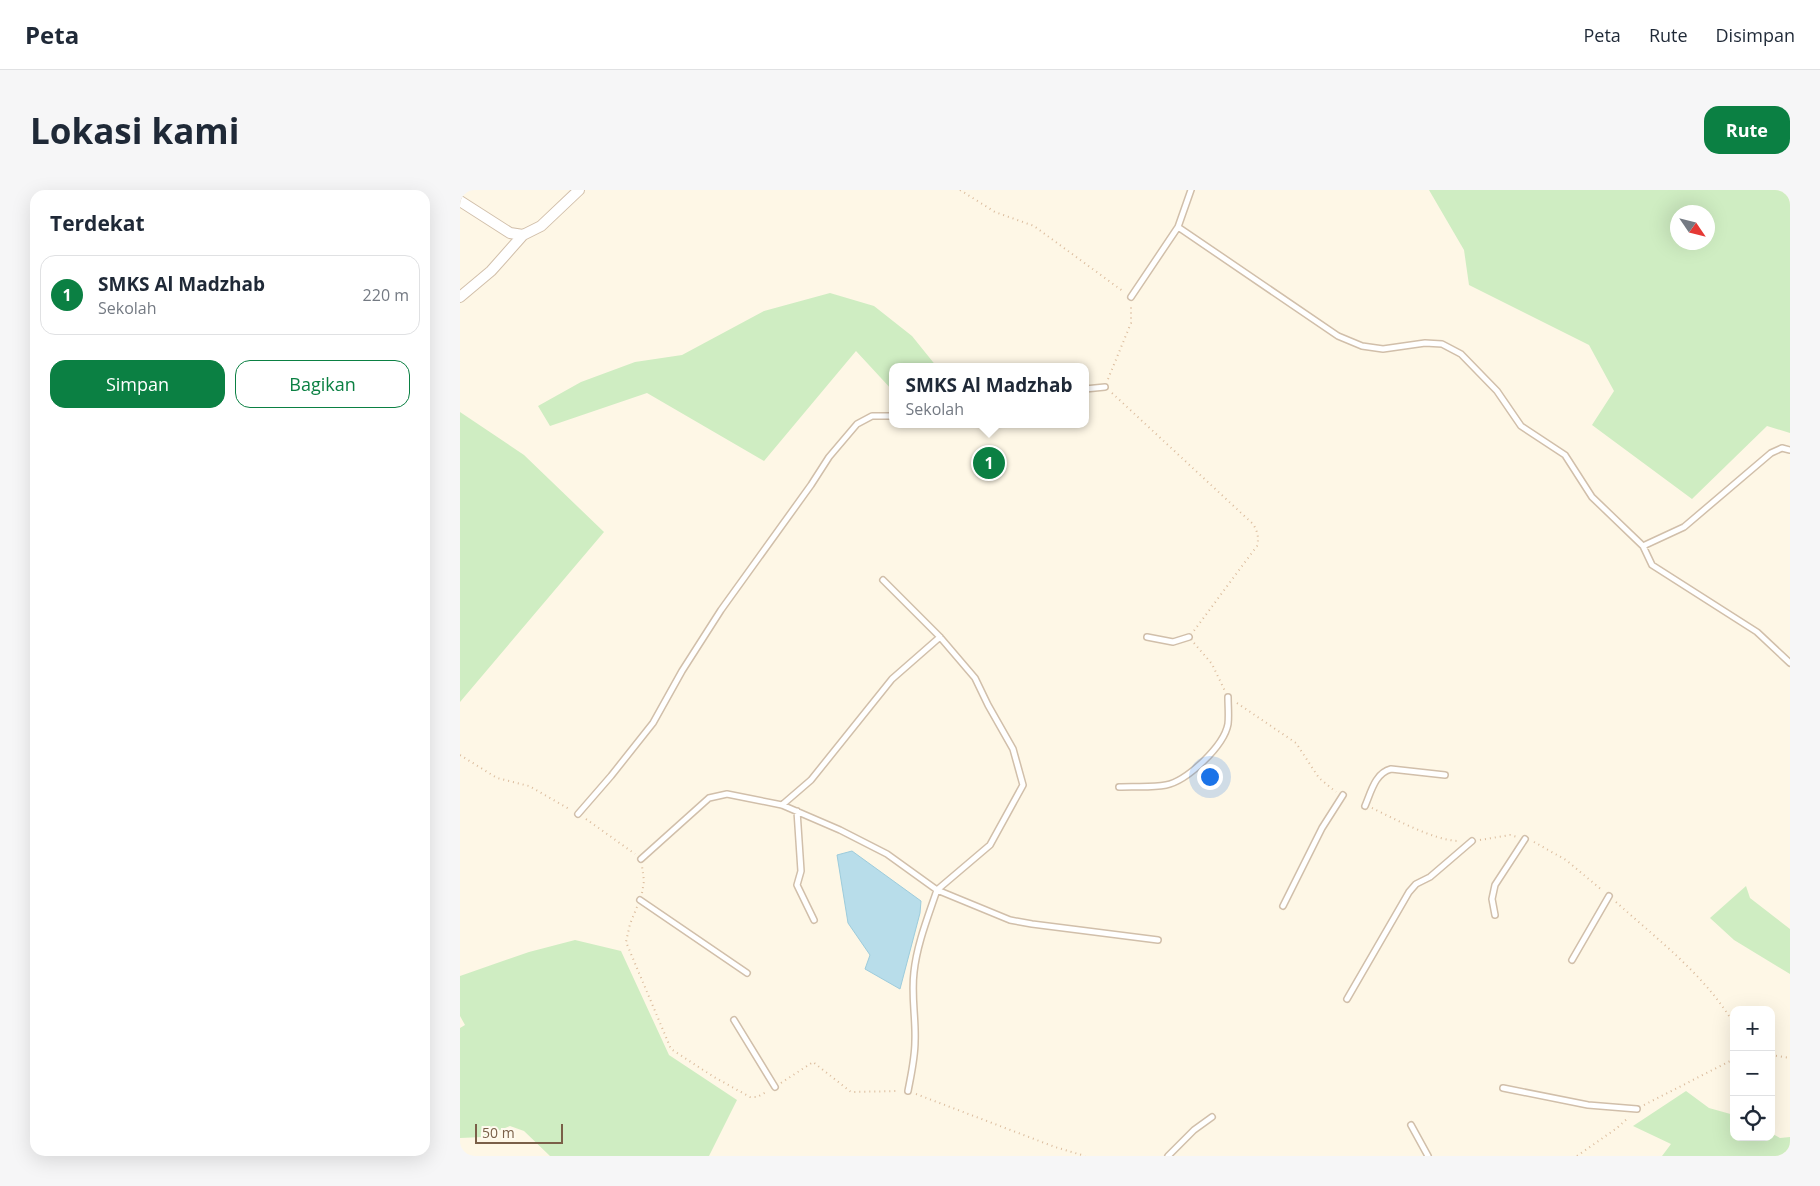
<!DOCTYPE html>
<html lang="id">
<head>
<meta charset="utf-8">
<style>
	body { margin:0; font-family:"Open Sans",sans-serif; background:#f6f6f7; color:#1f2937 }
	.controls { position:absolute; right:15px; bottom:15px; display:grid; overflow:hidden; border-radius:10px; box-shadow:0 5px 20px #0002 }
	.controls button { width:45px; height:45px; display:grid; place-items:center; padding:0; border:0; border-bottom:1px solid #e0e1e3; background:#fff; color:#1f2937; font:25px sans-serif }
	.compass { position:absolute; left:1210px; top:15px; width:45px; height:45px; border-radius:50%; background:#fff; box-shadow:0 5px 20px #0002; rotate:125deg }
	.scale { position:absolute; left:15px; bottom:12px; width:88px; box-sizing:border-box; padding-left:5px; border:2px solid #7a5f48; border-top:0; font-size:14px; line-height:18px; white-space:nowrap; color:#7a5f48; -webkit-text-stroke:4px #fffaee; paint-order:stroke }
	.you { position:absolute; left:749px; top:586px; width:18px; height:18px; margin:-12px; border:4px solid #fff; border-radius:50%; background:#1a73e8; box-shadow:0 0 0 8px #1a73e833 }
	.badge { display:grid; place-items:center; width:32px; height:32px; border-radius:50%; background:#0b8043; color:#fff; font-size:16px; font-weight:700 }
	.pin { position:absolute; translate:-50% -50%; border:2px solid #fff; box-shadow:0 1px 5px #0006 }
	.popup { position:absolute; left:429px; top:173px; width:200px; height:65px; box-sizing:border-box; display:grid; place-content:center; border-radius:10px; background:#fff; filter:drop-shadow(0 1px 4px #0005); font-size:16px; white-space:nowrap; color:#747a83 }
	.popup b { font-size:19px; color:#1f2937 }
	.popup::after { content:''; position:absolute; left:50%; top:100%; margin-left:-10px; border:10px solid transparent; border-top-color:#fff }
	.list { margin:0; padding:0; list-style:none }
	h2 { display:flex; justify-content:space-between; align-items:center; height:65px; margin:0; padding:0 20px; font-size:21px }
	h2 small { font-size:16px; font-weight:400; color:#747a83 }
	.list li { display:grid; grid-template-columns:32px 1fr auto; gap:15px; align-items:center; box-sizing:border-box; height:80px; margin:0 10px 10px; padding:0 10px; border:1px solid #e0e1e3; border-radius:15px }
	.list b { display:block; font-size:19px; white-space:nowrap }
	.list p { margin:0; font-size:16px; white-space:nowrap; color:#747a83 }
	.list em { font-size:16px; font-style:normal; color:#747a83 }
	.actions { display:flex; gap:10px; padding:15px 20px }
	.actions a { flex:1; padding:11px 0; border:1px solid #0b8043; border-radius:15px; text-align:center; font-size:18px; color:#0b8043 }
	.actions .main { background:#0b8043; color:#fff }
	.icon { flex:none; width:28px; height:28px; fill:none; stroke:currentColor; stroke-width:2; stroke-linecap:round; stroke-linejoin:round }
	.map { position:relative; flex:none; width:1330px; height:966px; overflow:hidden; border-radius:15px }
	header { display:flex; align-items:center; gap:30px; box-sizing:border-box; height:70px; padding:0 25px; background:#fff; border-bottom:1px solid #e0e1e3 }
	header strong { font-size:24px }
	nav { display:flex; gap:28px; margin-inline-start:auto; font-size:18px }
	.intro { display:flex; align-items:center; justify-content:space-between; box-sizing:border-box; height:120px; padding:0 30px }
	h1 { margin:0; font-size:35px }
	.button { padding:12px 22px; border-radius:15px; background:#0b8043; color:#fff; font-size:18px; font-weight:700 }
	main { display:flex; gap:30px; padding:0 30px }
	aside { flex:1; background:#fff; border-radius:15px; box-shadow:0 5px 20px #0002 }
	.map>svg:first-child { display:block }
	.green { fill:#cfedc2; fill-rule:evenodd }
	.water { fill:#b8ddea; stroke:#9dccdc }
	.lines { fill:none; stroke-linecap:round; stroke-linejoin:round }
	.lane-casing { stroke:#d1bfaa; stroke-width:8 }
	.street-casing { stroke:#d1bfaa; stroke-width:12 }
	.path { stroke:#dbbc9d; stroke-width:2; stroke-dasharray:1 4; stroke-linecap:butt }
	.lane { stroke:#fff; stroke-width:5 }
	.street { stroke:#fff; stroke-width:10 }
</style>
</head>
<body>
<header>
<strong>Peta</strong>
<nav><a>Peta</a><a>Rute</a><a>Disimpan</a></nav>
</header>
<div class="intro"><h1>Lokasi kami</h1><a class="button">Rute</a></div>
<main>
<aside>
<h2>Terdekat<small></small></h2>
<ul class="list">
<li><span class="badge">1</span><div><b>SMKS Al Madzhab</b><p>Sekolah</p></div><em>220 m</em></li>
</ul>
<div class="actions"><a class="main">Simpan</a><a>Bagikan</a></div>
</aside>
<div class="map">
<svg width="1330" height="966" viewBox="0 0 1330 966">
	<rect width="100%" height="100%" fill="#fef7e6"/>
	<path class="green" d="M969,0H1330V243L1307,236L1232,309L1132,235L1154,201L1129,155L1009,95L1004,60ZM1218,22H1248V52H1218Z
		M370,103L414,116L452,146L477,177H433V201L396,161L304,271L187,203L90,236L78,216L121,192L175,172L222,165L304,121Z
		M0,222L64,265L144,342L0,512Z
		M1286,696L1290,708L1330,739V784L1274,750L1250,728Z
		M115,750L161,761L209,865L277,910L249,966H90L64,941L50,936L23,947L0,948V838L5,835L0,826V786L69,762Z
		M1226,901L1249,918L1274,925V947H1311V943L1320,948L1330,947V966H1202L1211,954L1173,936Z"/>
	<path class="water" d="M392,661L461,711L460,723L440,799L405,779L410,765L388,733L377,665Z"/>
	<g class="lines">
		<defs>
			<path id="lane" d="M718,37L878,146L902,156L923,159L965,153L982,154L1001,164L1037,201L1061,236L1105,265L1132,307L1183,356L1192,375L1297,442L1330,473
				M671,107L718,37L731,0
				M625,199L645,197
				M1183,356L1224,337L1311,263L1322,258L1330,260
				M423,390L480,447L515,488L528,515L553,559L563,595L530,655L477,700L550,730L572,734L698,750
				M687,447L713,452L729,447
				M659,597C674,596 691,598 706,595C727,591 764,556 768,534C769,526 768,516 768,507
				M322,615L351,590L432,489L480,447
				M905,616C911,602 915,583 931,579L985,585
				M337,621L341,681L337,695L354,730
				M118,624L151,586L193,533L222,481L261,420L351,295L369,267L397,234L412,226H433
				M181,669L249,608L267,604L322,615L380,640L427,664L477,700C468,727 457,754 454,782C451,806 456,828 455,851C455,868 451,885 448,901
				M180,710L287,783
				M823,716L862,638L883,605
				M1035,725L1032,709L1035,695L1065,649
				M1112,770L1149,706
				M887,809L949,702L956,694L970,687L1012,651
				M274,830L315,897
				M1043,898L1128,915L1177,919
				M951,935L968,966
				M708,966L734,940L752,927"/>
			<path id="street" d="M0,11L50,43L63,45
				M0,107L31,81L63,45L81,36L119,0"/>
		</defs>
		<use href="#lane" class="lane-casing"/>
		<use href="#street" class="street-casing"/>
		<path class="path" d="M500,0L535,22L574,36L664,102
			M648,189L671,133V116
			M652,203L793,334C798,342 799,348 797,356L733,442
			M734,453L752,474L765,501
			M777,513L836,553L859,588L876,602
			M0,565L37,588L69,596L111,620
			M912,618C935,629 973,650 998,651
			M126,629L175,664
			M1020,650L1050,645L1057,647
			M1074,652L1106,670L1143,701
			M182,703L184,691L182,676
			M1156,712C1198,750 1245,785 1274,834
			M177,717L170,734L166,752L211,859L254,887L290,907H297L308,901
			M1311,865L1330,868
			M321,893L353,872L391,902L439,901
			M456,904L595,957L625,966
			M1184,915L1274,869
			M1117,966L1157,938L1169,927"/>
		<use href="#lane" class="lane"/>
		<use href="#street" class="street"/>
	</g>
</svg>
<div class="controls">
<button>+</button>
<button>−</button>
<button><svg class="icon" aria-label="locate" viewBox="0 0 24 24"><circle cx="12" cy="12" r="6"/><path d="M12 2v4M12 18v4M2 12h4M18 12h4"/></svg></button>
</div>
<svg class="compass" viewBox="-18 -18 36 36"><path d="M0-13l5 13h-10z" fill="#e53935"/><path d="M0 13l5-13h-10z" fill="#747a83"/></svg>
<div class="scale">50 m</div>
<div class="you"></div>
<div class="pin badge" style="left:529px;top:273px">1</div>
<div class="popup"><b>SMKS Al Madzhab</b>Sekolah</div>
</div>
</main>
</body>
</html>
